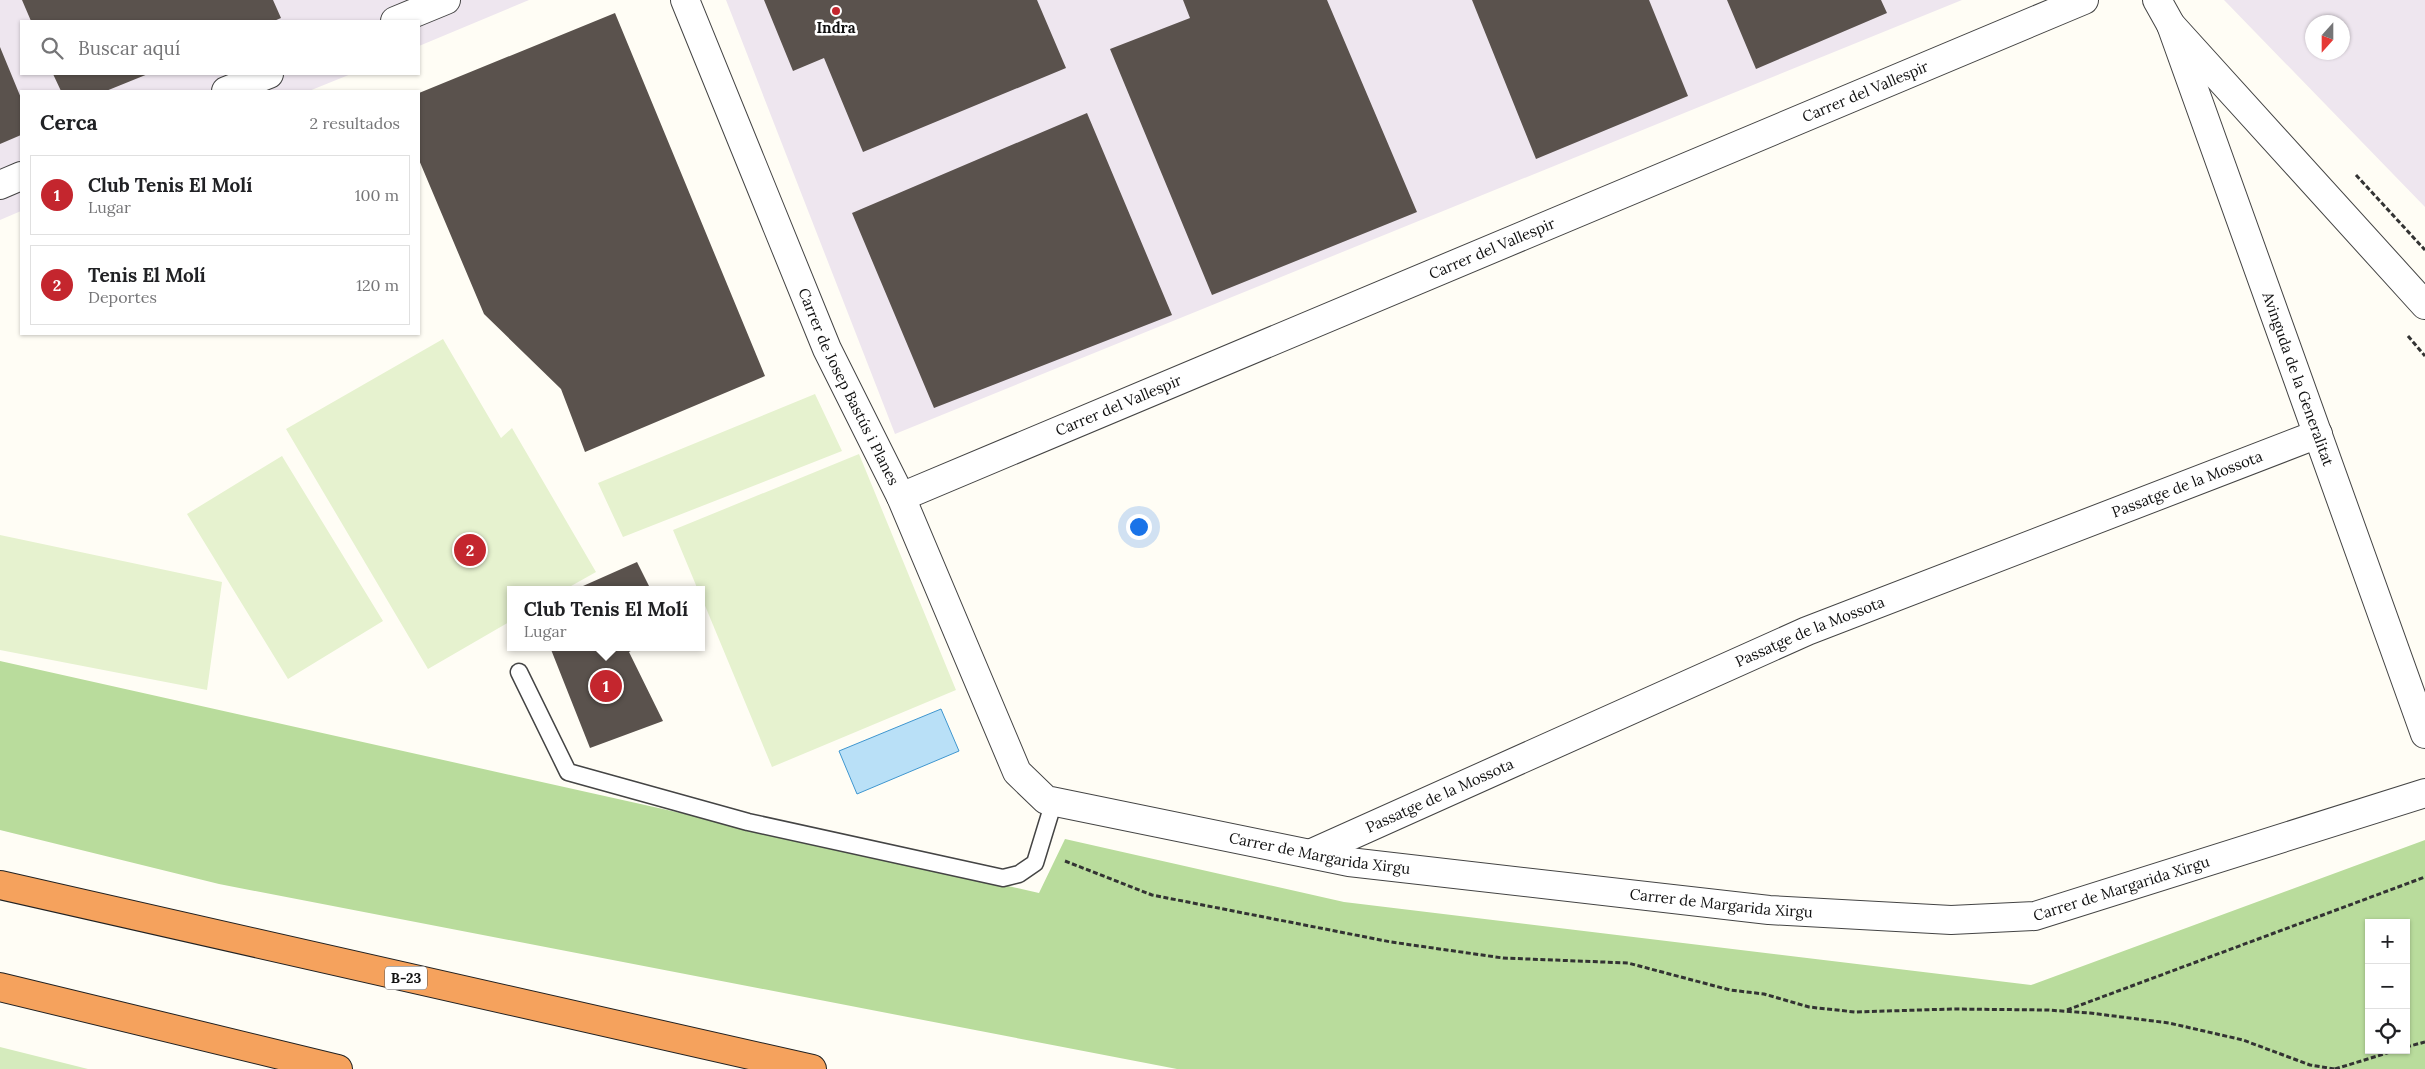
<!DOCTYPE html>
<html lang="es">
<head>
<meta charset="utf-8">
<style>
	body { margin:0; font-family:Lora,serif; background:#f2f2f2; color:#202124 }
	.controls { position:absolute; right:15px; bottom:15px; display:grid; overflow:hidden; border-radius:0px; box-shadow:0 1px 4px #0004 }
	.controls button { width:45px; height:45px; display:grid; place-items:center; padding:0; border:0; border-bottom:1px solid #e0e0e0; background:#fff; color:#202124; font:25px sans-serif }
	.compass { position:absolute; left:2305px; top:15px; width:45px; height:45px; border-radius:50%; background:#fff; box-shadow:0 1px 4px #0004; rotate:201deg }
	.you { position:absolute; left:1138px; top:526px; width:18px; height:18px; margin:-12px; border:4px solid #fff; border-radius:50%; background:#1a73e8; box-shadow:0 0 0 8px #1a73e833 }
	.badge { display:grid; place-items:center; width:32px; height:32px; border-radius:50%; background:#c4262e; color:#fff; font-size:16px; font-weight:700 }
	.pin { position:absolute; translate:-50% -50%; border:2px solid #fff; box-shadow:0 1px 5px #0006 }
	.popup { position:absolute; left:507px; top:586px; width:198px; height:65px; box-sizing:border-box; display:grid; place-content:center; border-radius:0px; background:#fff; filter:drop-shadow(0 1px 4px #0005); font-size:16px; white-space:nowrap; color:#757577 }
	.popup b { font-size:19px; color:#202124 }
	.popup::after { content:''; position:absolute; left:50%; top:100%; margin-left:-10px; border:10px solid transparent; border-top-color:#fff }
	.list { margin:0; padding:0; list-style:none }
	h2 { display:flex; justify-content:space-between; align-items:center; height:65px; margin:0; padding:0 20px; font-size:21px }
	h2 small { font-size:16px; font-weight:400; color:#757577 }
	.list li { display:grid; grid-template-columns:32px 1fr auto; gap:15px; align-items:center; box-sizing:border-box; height:80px; margin:0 10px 10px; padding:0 10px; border:1px solid #e0e0e0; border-radius:0px }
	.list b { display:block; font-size:19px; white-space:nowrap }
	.list p { margin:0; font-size:16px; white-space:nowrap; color:#757577 }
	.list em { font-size:16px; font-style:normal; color:#757577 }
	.icon { flex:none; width:28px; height:28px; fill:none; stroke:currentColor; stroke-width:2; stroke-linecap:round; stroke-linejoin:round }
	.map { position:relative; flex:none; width:2425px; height:1069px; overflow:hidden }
	.search { position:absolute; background:#fff; box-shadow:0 1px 4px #0004; left:20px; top:20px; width:400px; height:55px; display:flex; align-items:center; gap:12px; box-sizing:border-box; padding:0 18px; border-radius:0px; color:#757577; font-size:19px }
	.panel { position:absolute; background:#fff; box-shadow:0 1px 4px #0004; left:20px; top:90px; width:400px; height:245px; border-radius:0px }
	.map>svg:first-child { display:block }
	.industrial { fill:#eee6ef; fill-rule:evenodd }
	.green { fill:#d5ebbd }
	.forest { fill:#b9dc9c; fill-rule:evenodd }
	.pitch { fill:#e6f2cf }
	.water { fill:#b9e0f7; stroke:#3f96cf }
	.building { fill:#5a524d }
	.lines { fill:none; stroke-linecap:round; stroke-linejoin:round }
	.service-casing { stroke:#444; stroke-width:19 }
	.minor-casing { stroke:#444; stroke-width:30 }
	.motorway-casing { stroke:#222; stroke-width:30 }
	.path { stroke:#333; stroke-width:3; stroke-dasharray:5 2.5; stroke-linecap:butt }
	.service { stroke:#fff; stroke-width:16 }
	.minor { stroke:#fff; stroke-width:28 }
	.motorway { stroke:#f5a25d; stroke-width:28 }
	.poi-dot { fill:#c4262e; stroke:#fff; stroke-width:2 }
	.labels { text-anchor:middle; stroke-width:5; stroke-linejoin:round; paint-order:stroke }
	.shield { fill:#fff; stroke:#585858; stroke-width:1 }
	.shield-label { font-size:14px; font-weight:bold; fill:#111 }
	.poi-label { font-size:15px; font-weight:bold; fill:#111; stroke:#fff }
	.street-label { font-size:15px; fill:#111; stroke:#fff }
</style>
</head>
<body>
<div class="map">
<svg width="2425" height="1069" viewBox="0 0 2425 1069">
	<rect width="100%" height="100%" fill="#fffdf5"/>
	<path class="industrial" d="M0,0H529L419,46V21H21V74H351L309,91H21V211L0,220Z
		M726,0H1962L895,434Z
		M2224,0H2425V207ZM2312,22H2342V52H2312Z"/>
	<path class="green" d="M0,1047L88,1069H0Z"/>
	<path class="forest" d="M0,661L1039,893L1065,839L1344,902L2031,985L2425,840V1069H1177L219,884L0,830ZM2369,923H2406V1050H2369Z"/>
	<path class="pitch" d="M443,339L501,438L512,428L596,572L564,590H511V621L428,669L286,429Z
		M815,394L842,451L623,537L598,483Z
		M859,454L956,690L772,767L701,596V590H698L673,530Z
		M282,456L383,621L288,679L187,514Z
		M0,535L222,582L207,690L0,650Z"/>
	<path class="water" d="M941,709L959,751L857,794L839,751Z"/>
	<path class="building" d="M22,0H273L281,18L274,21H31Z
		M764,0H1037L1066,68L863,152L824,58L793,71Z
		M1183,0H1327L1417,212L1212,295L1110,49L1190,18Z
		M1472,0H1649L1688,96L1536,159Z
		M1727,0H1881L1887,13L1756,69Z
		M615,13L765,376L585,452L561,389L484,314L419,160V93Z
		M0,47L21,98V135L0,144Z
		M53,74H148L106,91H61Z
		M1087,113L1172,315L934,408L852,213Z
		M637,562L651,590H574Z
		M550,647H638L629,652L663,721L590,748Z"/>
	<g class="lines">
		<defs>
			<path id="service" d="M519,672L568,772L748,822L1003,878L1019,874L1035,863L1054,801"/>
			<g id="minor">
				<path id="s1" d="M685,0L827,349L901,497L1017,772L1046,800L1349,862L1769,910L1951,920L2035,916L2425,793"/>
				<path d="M2157,0L2171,25L2425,305"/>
				<path d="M395,21L446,0"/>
				<path id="s2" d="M2171,25L2425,734"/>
				<path d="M226,91L269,74"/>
				<path d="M0,185L21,176"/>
				<path id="s3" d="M901,497L2084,0"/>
				<path id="s4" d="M1312,853L1807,631L2318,434"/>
			</g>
			<path id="motorway" d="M0,885L812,1069
				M0,987L338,1069"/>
		</defs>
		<use href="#service" class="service-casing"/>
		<use href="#minor" class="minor-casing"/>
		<use href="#motorway" class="motorway-casing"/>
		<path class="path" d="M2356,175L2425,250
			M2408,336L2425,356
			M1065,861L1152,895L1391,942L1503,958L1628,963L1730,990L1764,994L1809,1007L1855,1012L1952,1009L2048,1010L2090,1013L2169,1023L2243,1040L2310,1065L2335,1069
			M2067,1010L2425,877
			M2406,1047L2425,1042
			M2335,1069L2397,1050"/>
		<use href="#service" class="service"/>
		<use href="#minor" class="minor"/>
		<use href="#motorway" class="motorway"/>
	</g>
	<circle class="poi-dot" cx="836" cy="11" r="5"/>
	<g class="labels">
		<rect class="shield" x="385" y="966.5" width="42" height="23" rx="4"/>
		<g class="shield-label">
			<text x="406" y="983">B-23</text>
		</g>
		<g class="poi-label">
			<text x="836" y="33">Indra</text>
		</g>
		<g class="street-label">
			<text dy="5" stroke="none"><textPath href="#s3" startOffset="1046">Carrer del Vallespir</textPath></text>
			<text dy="5" stroke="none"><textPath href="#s3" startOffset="641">Carrer del Vallespir</textPath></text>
			<text dy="5" stroke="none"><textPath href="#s2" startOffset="376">Avinguda de la Generalitat</textPath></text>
			<text dy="5" stroke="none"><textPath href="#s1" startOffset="420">Carrer de Josep Bastús i Planes</textPath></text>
			<text dy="5" stroke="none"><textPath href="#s3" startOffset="236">Carrer del Vallespir</textPath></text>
			<text dy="5" stroke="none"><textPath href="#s4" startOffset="950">Passatge de la Mossota</textPath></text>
			<text dy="5" stroke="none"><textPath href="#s4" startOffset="545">Passatge de la Mossota</textPath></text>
			<text dy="5" stroke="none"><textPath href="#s4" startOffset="140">Passatge de la Mossota</textPath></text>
			<text dy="5" stroke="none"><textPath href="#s1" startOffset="1160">Carrer de Margarida Xirgu</textPath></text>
			<text dy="5" stroke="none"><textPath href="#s1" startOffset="1970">Carrer de Margarida Xirgu</textPath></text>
			<text dy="5" stroke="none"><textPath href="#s1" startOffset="1565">Carrer de Margarida Xirgu</textPath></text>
		</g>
	</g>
</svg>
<div class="controls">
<button>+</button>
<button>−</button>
<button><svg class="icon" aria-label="locate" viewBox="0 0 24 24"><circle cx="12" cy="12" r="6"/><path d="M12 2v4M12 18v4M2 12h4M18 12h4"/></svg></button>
</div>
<svg class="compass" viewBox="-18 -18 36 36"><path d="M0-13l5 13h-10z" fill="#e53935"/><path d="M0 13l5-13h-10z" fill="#757577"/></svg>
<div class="you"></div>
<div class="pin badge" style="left:606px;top:686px">1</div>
<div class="popup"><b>Club Tenis El Molí</b>Lugar</div>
<div class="pin badge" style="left:470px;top:550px">2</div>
<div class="search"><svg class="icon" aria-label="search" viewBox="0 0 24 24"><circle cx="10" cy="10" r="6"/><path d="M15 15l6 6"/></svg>Buscar aquí</div>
<section class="panel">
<h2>Cerca<small>2 resultados</small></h2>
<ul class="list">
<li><span class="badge">1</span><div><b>Club Tenis El Molí</b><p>Lugar</p></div><em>100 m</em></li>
<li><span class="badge">2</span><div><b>Tenis El Molí</b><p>Deportes</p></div><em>120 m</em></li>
</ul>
</section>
</div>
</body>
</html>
